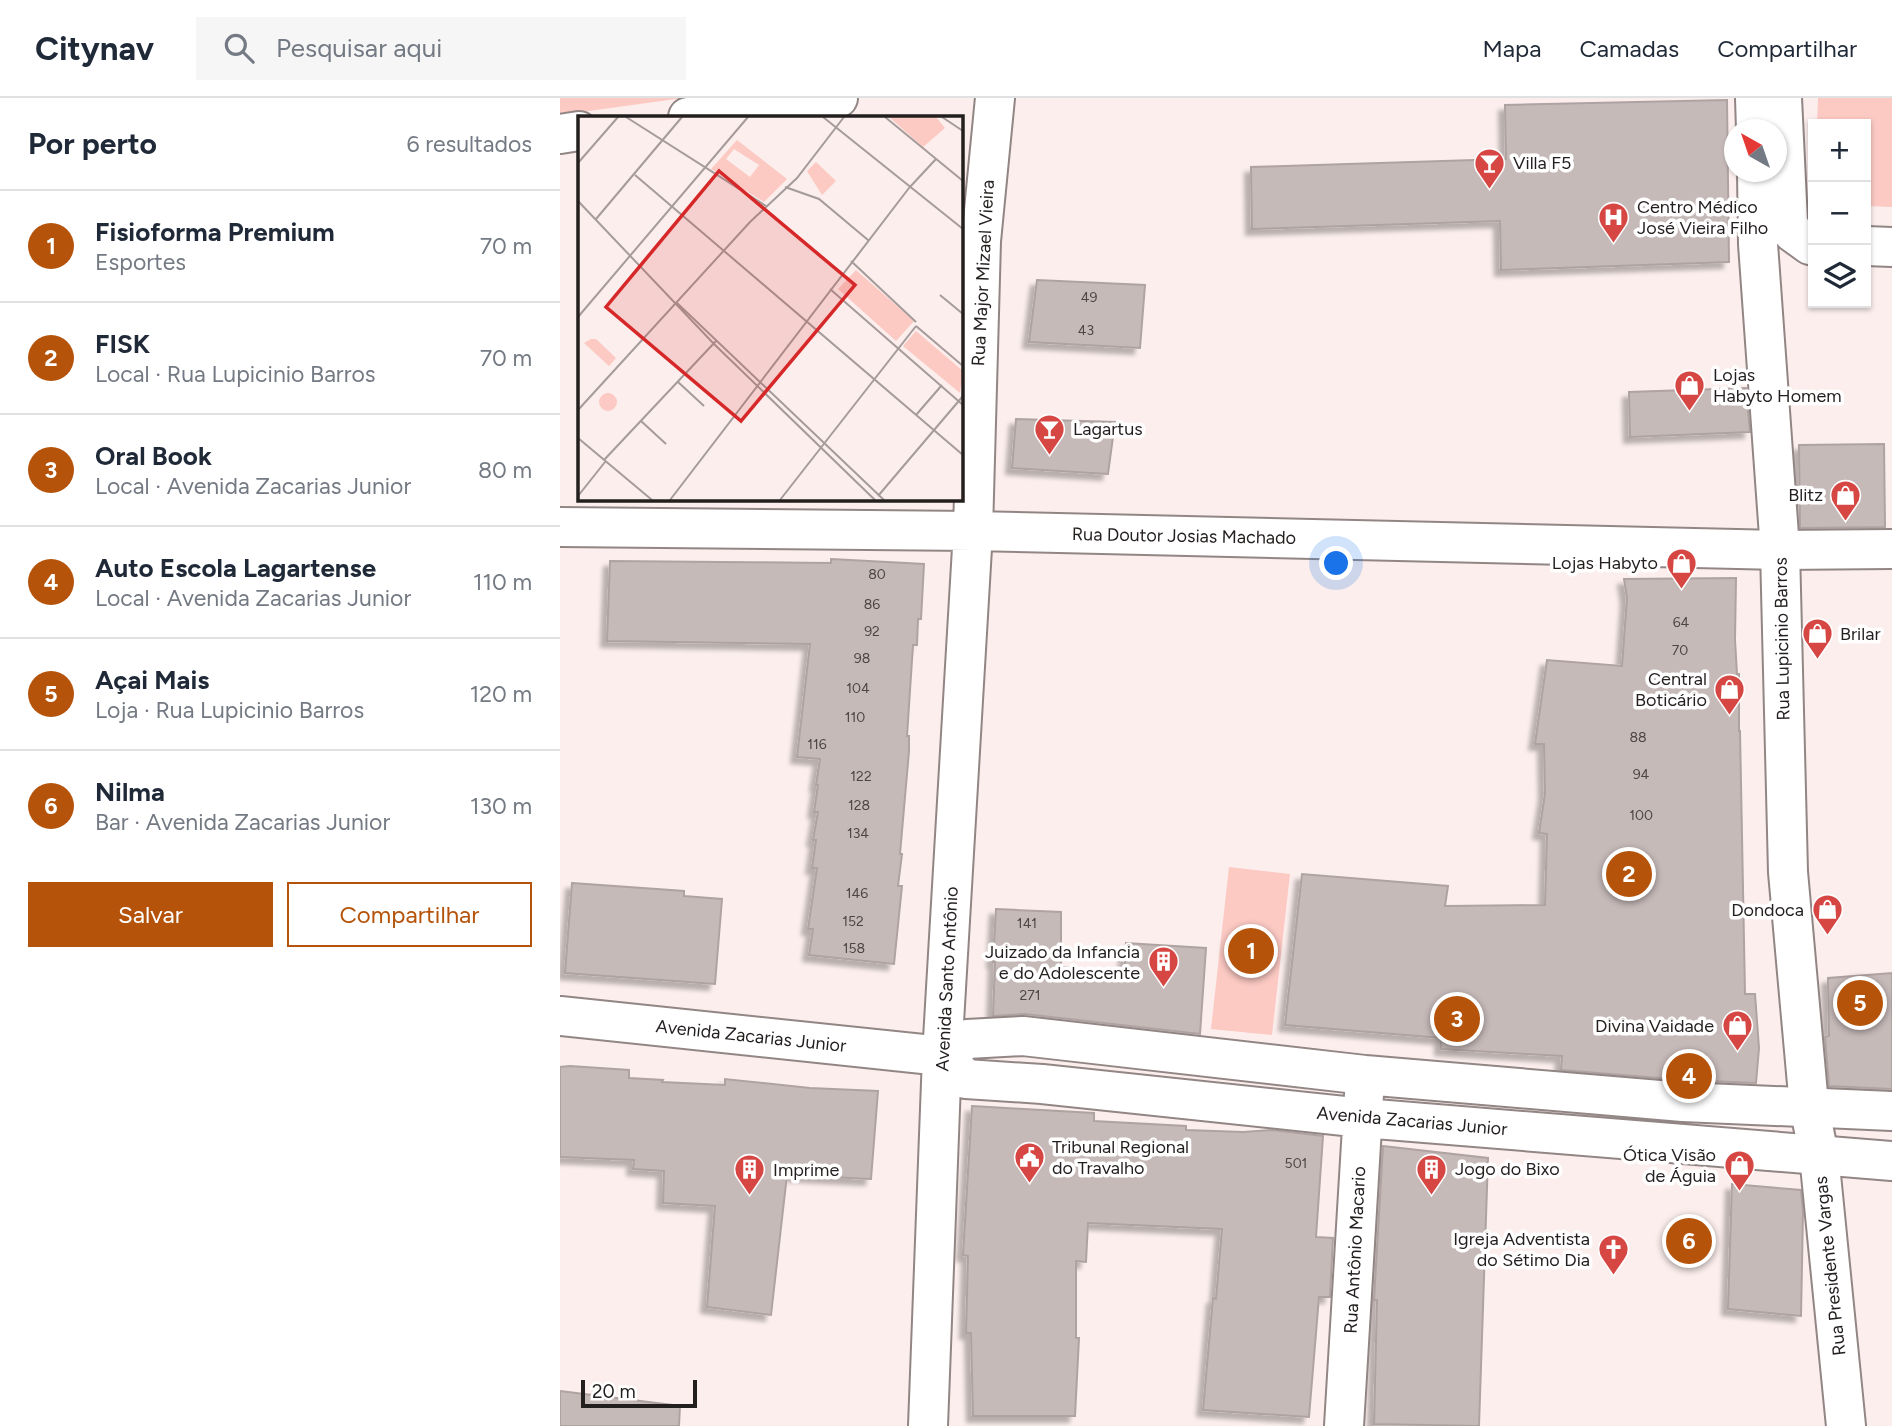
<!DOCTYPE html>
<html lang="pt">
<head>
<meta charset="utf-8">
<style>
	body { margin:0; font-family:Figtree,sans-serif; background:#f6f6f7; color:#1f2937 }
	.controls { position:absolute; right:21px; top:21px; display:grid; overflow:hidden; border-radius:0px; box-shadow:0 2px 5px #0004 }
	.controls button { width:63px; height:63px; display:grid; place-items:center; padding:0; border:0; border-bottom:2px solid #e0e1e3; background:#fff; color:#1f2937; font:35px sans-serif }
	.compass { position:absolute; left:1164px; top:21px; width:63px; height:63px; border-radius:50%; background:#fff; box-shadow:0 2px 5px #0004; rotate:320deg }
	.scale { position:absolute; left:21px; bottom:18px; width:116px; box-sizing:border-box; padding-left:7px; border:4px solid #231f1e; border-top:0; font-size:19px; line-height:24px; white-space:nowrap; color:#231f1e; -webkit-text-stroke:5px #fff; paint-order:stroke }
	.you { position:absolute; left:777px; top:466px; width:24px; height:24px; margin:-18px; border:5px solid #fff; border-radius:50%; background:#1a73e8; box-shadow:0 0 0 10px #1a73e833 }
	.badge { display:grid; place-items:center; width:46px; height:46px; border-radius:50%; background:#b45309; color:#fff; font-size:23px; font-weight:700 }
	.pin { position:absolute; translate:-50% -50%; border:4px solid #fff; box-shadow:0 2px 7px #0006 }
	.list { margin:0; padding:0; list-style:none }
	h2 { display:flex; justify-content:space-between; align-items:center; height:91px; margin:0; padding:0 28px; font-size:30px }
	h2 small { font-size:23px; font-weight:400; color:#747a83 }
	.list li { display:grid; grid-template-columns:46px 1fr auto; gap:21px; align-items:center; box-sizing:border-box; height:112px; padding:0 28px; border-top:2px solid #e0e1e3 }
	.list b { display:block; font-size:26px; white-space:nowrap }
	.list p { margin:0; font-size:23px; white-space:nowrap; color:#747a83 }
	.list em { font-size:23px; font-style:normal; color:#747a83 }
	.actions { display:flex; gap:14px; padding:21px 28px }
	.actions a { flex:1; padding:16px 0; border:2px solid #b45309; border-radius:0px; text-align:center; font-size:24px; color:#b45309 }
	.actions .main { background:#b45309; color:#fff }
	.icon { flex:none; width:38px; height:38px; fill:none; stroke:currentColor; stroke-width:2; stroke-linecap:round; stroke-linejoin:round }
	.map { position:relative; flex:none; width:1332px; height:1328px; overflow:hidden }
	header { display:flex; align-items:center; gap:42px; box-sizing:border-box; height:98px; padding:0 35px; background:#fff; border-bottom:2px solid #e0e1e3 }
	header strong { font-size:33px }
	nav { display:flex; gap:38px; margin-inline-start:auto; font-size:24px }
	.search { width:490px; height:63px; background:#f6f6f7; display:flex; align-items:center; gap:18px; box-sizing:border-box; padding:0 24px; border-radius:0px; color:#747a83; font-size:26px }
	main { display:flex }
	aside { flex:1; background:#fff }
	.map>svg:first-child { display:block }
	.green { fill:#fcc9c3 }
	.building { fill:#c6bab9; stroke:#afa3a2; stroke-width:2; filter:url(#shadow) }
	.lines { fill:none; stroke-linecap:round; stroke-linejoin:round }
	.minor-casing { stroke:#928685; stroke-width:42 }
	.major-casing { stroke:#928685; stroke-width:42 }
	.minor { stroke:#fff; stroke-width:38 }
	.major { stroke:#fff; stroke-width:38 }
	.labels { text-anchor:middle; stroke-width:7; stroke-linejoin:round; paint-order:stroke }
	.number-label { font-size:14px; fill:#4c4645 }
	.poi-label { font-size:18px; fill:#231f1e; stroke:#fff; text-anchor:start }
	.street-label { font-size:18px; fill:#231f1e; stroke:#fff }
	.inset-road { fill:none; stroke:#a59b9a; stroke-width:2 }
	.view { fill:#d62828; fill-opacity:0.15; stroke:#d62828; stroke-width:3.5 }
	.inset-edge { fill:none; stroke:#231f1e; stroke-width:3.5 }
</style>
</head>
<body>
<header>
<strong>Citynav</strong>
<div class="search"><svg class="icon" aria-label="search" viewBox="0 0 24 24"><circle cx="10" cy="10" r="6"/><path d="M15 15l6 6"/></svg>Pesquisar aqui</div>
<nav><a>Mapa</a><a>Camadas</a><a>Compartilhar</a></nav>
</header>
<main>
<aside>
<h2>Por perto<small>6 resultados</small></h2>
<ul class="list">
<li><span class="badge">1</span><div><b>Fisioforma Premium</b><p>Esportes</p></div><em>70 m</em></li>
<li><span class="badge">2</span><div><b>FISK</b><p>Local · Rua Lupicinio Barros</p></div><em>70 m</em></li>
<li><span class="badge">3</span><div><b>Oral Book</b><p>Local · Avenida Zacarias Junior</p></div><em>80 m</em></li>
<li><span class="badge">4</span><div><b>Auto Escola Lagartense</b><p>Local · Avenida Zacarias Junior</p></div><em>110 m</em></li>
<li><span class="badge">5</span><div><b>Açai Mais</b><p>Loja · Rua Lupicinio Barros</p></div><em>120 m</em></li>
<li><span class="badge">6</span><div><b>Nilma</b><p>Bar · Avenida Zacarias Junior</p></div><em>130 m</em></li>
</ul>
<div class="actions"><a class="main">Salvar</a><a>Compartilhar</a></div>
</aside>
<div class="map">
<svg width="1332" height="1328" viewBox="0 0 1332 1328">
	<defs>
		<filter id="shadow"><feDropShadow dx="-6" dy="6" stdDeviation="2" flood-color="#0004"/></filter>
	</defs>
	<rect width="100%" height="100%" fill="#fbeeec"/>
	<path class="green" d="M0,0H123L0,17Z
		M1258,0H1332V109L1306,108V26H1257Z
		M669,769L730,776L712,937L651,931Z"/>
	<path class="building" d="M1167,2L1169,164L941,172L940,123L692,131L691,69L946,61L945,7Z
		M477,182L585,187L580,250L469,244Z
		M1186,290L1190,334L1070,339L1069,294Z
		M456,321L555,324L548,376L452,370Z
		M1324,346L1325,429L1240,430L1239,347Z
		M271,461L364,466L361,521H358L357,547H353L347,638H349V653L340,756H342L338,788H342L334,866L249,857L253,831H248L257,770H252L256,742H253L258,714H254L258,687H256L260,661L237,659L250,546L47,543L50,463L271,465Z
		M1176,480L1175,542L1177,576H1179V633H1180L1185,896H1195L1199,950L1196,985L1124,982L1001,972L1002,958L881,951V940L725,927L742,776L888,788L885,808L985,807L987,736L979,735L985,696L984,646H975L987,562L1062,568L1067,500L1064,481Z
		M12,785L124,793V798L162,801L155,886L5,875Z
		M436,811L501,814V869L564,875L566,845L646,850L640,936L465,916L433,918L435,864H433Z
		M1332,875V991L1269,988L1265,939L1269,938L1268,880Z
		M10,968L69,972V980L103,982L102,984L165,987V981L250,990L318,993L311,1081L227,1077L211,1217L147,1209L155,1108L103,1105L104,1073L73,1071L74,1062L0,1059V969Z
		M412,1008L534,1015V1023L626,1028V1032L683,1034L712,1032L763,1038L756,1139L773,1140L770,1199H759L749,1319L643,1312L653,1200L656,1201L662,1131L528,1125L526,1164L516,1163V1240H519L515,1318H413L411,1235H406L408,1158L403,1157Z
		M823,1048L928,1060L919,1328L814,1326L817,1202H814Z
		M1172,1086L1241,1092L1243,1114L1241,1218L1168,1211Z
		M0,1293L120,1308L119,1328H0Z"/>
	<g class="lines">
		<defs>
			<path id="minor" d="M1222,0L1228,124L1232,134L1250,147
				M128,19L278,0
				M0,36L19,33
				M1306,148L1332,149
				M0,429L413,433L1220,452L1332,451
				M0,918L382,958L406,981L482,986L803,1020L1332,1063
				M382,958L407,941L463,938L805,977L1123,1004L1332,1013
				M368,1328L382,958L413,433L421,143L435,0
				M784,1328L804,996"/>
			<path id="major" d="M1195,0L1196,32
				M1197,74L1198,146L1220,452L1228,774L1249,1008L1259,1057L1286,1328"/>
		</defs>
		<use href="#minor" class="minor-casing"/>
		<use href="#major" class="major-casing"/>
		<use href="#minor" class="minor"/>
		<use href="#major" class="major"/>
	</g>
	<defs>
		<symbol id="bar-pin" viewBox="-11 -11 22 30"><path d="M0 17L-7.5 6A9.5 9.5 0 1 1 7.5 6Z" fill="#d64744" stroke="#fff"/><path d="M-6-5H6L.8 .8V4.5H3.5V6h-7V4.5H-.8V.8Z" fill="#fff"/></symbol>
		<symbol id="hospital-pin" viewBox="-11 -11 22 30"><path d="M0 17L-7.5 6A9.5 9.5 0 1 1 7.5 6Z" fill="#d64744" stroke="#fff"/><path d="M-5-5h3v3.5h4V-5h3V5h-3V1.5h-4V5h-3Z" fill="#fff"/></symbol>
		<symbol id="shop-pin" viewBox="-11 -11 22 30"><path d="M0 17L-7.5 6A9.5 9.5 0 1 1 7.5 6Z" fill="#d64744" stroke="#fff"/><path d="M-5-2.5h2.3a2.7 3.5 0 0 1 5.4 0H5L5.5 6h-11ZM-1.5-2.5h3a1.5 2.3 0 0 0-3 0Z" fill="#fff"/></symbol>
		<symbol id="building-pin" viewBox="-11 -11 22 30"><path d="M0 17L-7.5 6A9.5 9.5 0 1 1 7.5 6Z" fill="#d64744" stroke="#fff"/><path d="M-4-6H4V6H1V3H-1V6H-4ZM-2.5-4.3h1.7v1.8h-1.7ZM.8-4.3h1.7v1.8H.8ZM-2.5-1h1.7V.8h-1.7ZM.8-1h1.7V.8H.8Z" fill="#fff"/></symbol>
		<symbol id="civic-pin" viewBox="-11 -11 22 30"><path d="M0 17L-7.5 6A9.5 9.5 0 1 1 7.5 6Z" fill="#d64744" stroke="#fff"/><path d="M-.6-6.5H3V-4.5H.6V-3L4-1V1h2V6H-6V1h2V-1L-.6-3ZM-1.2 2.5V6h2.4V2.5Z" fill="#fff"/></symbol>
		<symbol id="church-pin" viewBox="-11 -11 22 30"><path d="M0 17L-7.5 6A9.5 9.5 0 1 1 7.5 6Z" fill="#d64744" stroke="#fff"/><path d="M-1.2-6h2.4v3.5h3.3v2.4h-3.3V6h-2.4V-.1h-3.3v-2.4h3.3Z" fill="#fff"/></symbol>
	</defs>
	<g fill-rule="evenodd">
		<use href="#bar-pin" x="912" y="48" width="35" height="47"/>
		<use href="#hospital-pin" x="1036" y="102" width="35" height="47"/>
		<use href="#shop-pin" x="1112" y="270" width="35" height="47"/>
		<use href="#bar-pin" x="472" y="314" width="35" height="47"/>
		<use href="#shop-pin" x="1268" y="380" width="35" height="47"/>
		<use href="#shop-pin" x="1104" y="448" width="35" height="47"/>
		<use href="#shop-pin" x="1240" y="518" width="35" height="47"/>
		<use href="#shop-pin" x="1152" y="574" width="35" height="47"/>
		<use href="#shop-pin" x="1250" y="794" width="35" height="47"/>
		<use href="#building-pin" x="586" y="846" width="35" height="47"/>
		<use href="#shop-pin" x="1160" y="910" width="35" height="47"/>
		<use href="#civic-pin" x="452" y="1042" width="35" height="47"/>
		<use href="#shop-pin" x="1162" y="1050" width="35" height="47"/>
		<use href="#building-pin" x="854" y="1054" width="35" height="47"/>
		<use href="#building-pin" x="172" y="1054" width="35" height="47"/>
		<use href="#church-pin" x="1036" y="1134" width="35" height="47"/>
	</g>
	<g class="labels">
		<g class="number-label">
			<text x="529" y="204">49</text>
			<text x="526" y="237">43</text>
			<text x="317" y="481">80</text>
			<text x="312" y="511">86</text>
			<text x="1121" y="529">64</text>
			<text x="312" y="538">92</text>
			<text x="1120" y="557">70</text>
			<text x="302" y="565">98</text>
			<text x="298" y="595">104</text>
			<text x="295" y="624">110</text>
			<text x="1078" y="644">88</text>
			<text x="257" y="651">116</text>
			<text x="1081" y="681">94</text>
			<text x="301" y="683">122</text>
			<text x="299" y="712">128</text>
			<text x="1081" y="722">100</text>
			<text x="298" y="740">134</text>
			<text x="297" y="800">146</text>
			<text x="293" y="828">152</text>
			<text x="467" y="830">141</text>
			<text x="294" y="855">158</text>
			<text x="470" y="902">271</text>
			<text x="736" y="1070">501</text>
		</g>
		<g class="poi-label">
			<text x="953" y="71">Villa F5</text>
			<text x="1077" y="115">Centro Médico<tspan x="1077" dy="21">José Vieira Filho</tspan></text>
			<text x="1153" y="283">Lojas<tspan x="1153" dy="21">Habyto Homem</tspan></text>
			<text x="513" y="337">Lagartus</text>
			<text x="1263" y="403" text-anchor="end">Blitz</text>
			<text x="1098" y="471" text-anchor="end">Lojas Habyto</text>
			<text x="1280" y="542">Brilar</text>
			<text x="1147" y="587" text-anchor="end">Central<tspan x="1147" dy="21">Boticário</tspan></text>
			<text x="1244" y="818" text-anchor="end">Dondoca</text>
			<text x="580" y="860" text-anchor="end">Juizado da Infancia<tspan x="580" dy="21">e do Adolescente</tspan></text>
			<text x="1154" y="934" text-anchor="end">Divina Vaidade</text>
			<text x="492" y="1055">Tribunal Regional<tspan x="492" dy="21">do Travalho</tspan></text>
			<text x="1156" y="1063" text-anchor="end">Ótica Visão<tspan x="1156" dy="21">de Águia</tspan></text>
			<text x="895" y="1077">Jogo do Bixo</text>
			<text x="213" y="1078">Imprime</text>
			<text x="1030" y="1147" text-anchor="end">Igreja Adventista<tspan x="1030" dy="21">do Sétimo Dia</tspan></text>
		</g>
		<g class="street-label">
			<text transform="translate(423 175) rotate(-87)" y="6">Rua Major Mizael Vieira</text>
			<text transform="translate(624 438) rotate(1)" y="6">Rua Doutor Josias Machado</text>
			<text transform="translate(1222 541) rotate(-91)" y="6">Rua Lupicinio Barros</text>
			<text transform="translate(387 881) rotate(-87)" y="6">Avenida Santo Antônio</text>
			<text transform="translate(191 938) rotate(6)" y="6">Avenida Zacarias Junior</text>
			<text transform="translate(852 1023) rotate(5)" y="6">Avenida Zacarias Junior</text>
			<text transform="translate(795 1152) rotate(-87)" y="6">Rua Antônio Macario</text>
			<text transform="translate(1270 1168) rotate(-96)" y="6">Rua Presidente Vargas</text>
		</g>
	</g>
	<g transform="translate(18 18)">
		<rect width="385" height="385" fill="#fbeeec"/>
		<path d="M311,1H358L367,12L345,31ZM159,24L209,63L186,86L133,53ZM156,33L181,49L172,61L148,43ZM238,46L258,65L244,79L229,55ZM278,154L336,205L318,225L260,173ZM338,215L385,255L382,277L325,230ZM13,223H18L38,242L31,250L6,227ZM21 286a9 9 0 1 1 18 0a9 9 0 1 1-18 0Z" fill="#fcc9c3" fill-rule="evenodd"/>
		<path class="inset-road" d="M48,1L188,90M245,1L385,113M307,1L385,65M364,1L385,15M0,47L40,1M57,59L385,339M207,71L241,83L290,124M331,72L358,43M0,85L136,228L297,384M18,103L104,1M273,145L338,206M252,173L385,289M362,179L385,198M98,186L306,384M0,201L170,1M338,210L385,250M100,266L126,290M0,294L172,106L219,62L266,1M338,299L364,269M63,305L88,328M0,322L74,384M26,344L138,225M0,380L27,346M300,380L385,280M92,384L331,72M202,384L338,210"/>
		<path class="view" d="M141,55L277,169L163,305L28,191Z"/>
		<rect width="385" height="385" class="inset-edge"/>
	</g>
</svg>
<div class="controls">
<button>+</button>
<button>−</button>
<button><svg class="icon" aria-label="layers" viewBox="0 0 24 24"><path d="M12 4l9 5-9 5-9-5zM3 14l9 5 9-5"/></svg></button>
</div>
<svg class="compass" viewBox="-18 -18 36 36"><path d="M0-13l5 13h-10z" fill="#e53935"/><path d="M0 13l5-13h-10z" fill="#747a83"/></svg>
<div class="scale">20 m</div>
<div class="you"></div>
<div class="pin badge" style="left:691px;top:853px">1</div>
<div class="pin badge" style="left:1069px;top:776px">2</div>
<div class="pin badge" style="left:897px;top:921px">3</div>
<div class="pin badge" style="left:1129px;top:978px">4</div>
<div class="pin badge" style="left:1300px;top:905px">5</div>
<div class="pin badge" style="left:1129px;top:1143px">6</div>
</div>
</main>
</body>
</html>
